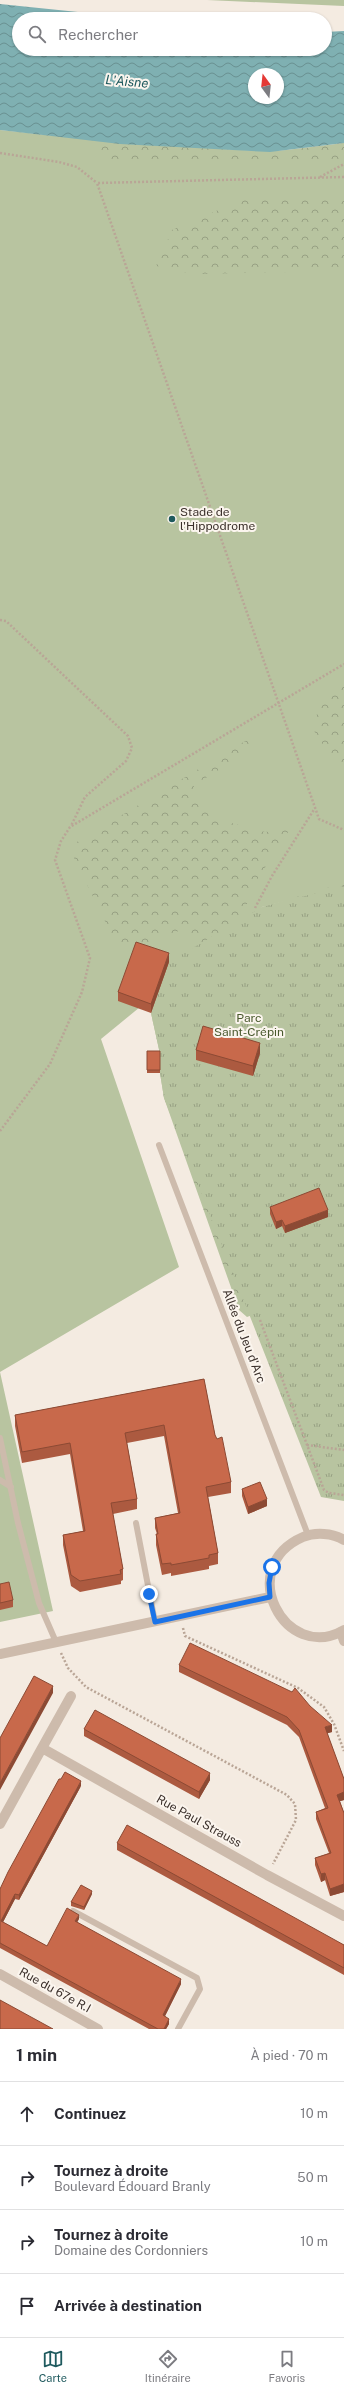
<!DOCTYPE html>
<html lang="fr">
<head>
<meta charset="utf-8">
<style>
	body { margin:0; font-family:"Public Sans",sans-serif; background:#f7f7f7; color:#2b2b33 }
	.compass { position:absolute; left:248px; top:68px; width:36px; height:36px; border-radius:50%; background:#fff; box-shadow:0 1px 3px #0004; rotate:345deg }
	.stop { position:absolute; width:12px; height:12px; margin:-9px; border:3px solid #1a73e8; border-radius:50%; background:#fff }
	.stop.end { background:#1a73e8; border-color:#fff; box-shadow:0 1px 4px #0008 }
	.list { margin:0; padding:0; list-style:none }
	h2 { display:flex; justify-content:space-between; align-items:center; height:52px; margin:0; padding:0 16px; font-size:17px }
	h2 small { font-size:13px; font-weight:400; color:#7c7c81 }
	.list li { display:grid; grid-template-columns:26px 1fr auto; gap:12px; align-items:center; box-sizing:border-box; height:64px; padding:0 16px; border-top:1px solid #e1e1e2 }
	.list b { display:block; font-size:15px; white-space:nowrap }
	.list p { margin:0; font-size:13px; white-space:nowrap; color:#7c7c81 }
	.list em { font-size:13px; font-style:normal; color:#7c7c81 }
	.icon { flex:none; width:22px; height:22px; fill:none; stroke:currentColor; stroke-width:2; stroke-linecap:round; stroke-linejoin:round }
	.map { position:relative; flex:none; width:344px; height:2029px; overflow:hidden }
	.search { position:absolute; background:#fff; box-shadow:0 1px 3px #0004; left:12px; right:12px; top:12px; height:44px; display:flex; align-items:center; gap:10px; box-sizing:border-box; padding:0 14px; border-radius:22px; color:#7c7c81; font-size:15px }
	.sheet { height:308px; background:#fff }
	nav { display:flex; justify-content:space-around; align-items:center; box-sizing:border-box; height:56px; border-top:1px solid #e1e1e2; background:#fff; font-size:11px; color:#7c7c81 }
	nav a { display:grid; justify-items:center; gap:2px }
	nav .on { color:#1f5a5e }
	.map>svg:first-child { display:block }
	.green { fill:#b8c4a0 }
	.forest { fill:url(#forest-crowns) }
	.park { fill:url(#park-tufts) }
	.water { fill:url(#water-waves); fill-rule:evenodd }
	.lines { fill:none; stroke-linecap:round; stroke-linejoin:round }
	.path { stroke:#b9a596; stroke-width:2.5; stroke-dasharray:2 2; stroke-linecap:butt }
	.service { stroke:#cdbbac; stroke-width:6 }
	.minor { stroke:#cdbbac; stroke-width:10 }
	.tertiary { stroke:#cdbbac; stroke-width:10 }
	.wall { fill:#ac5a40 }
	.shaded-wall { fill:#8c4a34 }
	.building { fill:#c8694b; stroke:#8c4a34 }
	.route { stroke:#1a73e8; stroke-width:5 }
	.poi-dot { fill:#1f5a5e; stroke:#fbf5ee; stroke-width:1.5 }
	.labels { text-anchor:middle; stroke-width:4; stroke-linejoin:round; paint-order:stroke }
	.poi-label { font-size:12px; fill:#3b302b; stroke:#fbf5ee; text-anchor:start }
	.park-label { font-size:12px; fill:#4a5a2e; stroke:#fbf5ee }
	.street-label { font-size:12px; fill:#3b302b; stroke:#fbf5ee }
	.water-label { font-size:13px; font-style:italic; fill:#1f5a5e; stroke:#fbf5ee }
</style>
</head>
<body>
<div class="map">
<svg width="344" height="2029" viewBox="0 0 344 2029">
	<defs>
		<pattern id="forest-crowns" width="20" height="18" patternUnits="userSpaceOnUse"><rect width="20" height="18" fill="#b8c4a0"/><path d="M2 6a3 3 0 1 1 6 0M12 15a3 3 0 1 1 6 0" fill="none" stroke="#97a083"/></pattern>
		<pattern id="park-tufts" width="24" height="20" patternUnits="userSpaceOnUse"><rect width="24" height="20" fill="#b8c4a0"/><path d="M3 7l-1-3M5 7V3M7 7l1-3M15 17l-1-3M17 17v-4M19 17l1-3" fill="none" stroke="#97a083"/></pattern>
		<pattern id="water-waves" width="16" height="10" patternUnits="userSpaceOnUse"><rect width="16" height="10" fill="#7fb0b2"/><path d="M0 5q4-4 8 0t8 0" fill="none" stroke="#699091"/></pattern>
	</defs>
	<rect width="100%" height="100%" fill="#f4ebe1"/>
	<path class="green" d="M207,0H344V6Z
		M0,130C65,137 130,144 196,148C246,151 295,154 344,143V886L262,907L101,1039L179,1267L0,1372L53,1611L0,1622Z"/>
	<path class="forest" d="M84,140L270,152L344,143V162L200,164L110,160Z
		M344,197V271L192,274L156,266L172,230L246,198Z
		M344,681V770L341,773L314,731L320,696Z
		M247,740L255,748L194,785L193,795L220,820L265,832L290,829L248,894L246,915L262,907L344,883V1415L255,1314L247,1317L239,1310L164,1098L160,1073V1054L151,1013L169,962L196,945L187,928L120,952L74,858L72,845Z"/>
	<path class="park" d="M344,886V1501L321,1497L164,1098L160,1073V1054L151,1013L169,962L262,907Z"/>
	<path class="water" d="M0,4L146,19H19V49H325V32L344,31V143L270,152L120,144L0,130ZM254,74H278V98H254Z"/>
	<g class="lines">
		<path class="path" d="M0,153L59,162L77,167L97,183
			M320,177L344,164
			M344,177L97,183L319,819L344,830
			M0,620L6,621L128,736L132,748L126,761L85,797L71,826
			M255,908L272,876L315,808
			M0,1131L50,1064L82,992L90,958L55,860L61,841L70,827L344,664
			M260,1320L324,1490L329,1493L344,1495
			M307,1445L344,1450
			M183,1628L185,1636L298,1688L324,1707L334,1724L344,1751
			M61,1653L68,1668L86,1687L287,1795L295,1804L296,1820L273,1864"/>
		<path class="service" d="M159,1145L308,1535
			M0,1438L18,1523L39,1603L56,1642
			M0,1480L11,1487
			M136,1523L155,1622
			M73,1911L197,1978L200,1989L178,2029"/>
		<path class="minor" d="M341,1632L344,1641
			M42,1748L71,1696
			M0,1824L42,1748L267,1875L344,1916
			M0,1974L98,2029"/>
		<path class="tertiary" d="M344,1540C333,1533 315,1532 303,1537C234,1567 285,1664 344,1630
			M0,1654L270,1597"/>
	</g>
	<path class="wall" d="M169,962L151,1013L118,1001V992Z
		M196,1050L260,1053L253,1076L196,1060Z
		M147,1051H160V1073H147Z
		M270,1207L328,1217L285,1233L282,1226L276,1229L270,1214Z
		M204,1379L215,1435L231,1482V1493L208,1497L218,1553V1564L209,1566V1569L171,1576V1573L162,1575L156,1545V1534H157L155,1528V1518L178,1513L164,1436L127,1443L137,1499V1509L113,1514L123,1569V1580L121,1581V1584L80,1592L71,1586L63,1545V1535L83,1531L70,1454L22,1463L15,1426V1415Z
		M242,1489L267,1506L248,1514L242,1496Z
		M0,1584L13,1600V1607L0,1610Z
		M179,1665L332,1732L327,1733L344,1779V1800L340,1801L344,1813V1892L330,1896L325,1880L321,1882L315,1865V1858L329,1853L316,1819V1812L325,1808L299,1737L287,1725L179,1672Z
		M84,1729L210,1780L199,1799L84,1736Z
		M81,1786L19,1900L15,1899L3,1922L47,1946L79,1919L77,1922L181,1984L165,2016L169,2024L166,2029H149L0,1948V1889Z
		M117,1843L344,1945V1975L117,1850Z
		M92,1894L84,1910L71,1906V1902Z"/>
	<path class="shaded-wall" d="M169,953V962L151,1013V1004Z
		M260,1043V1053L253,1076V1066Z
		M328,1210V1217L285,1233V1226Z
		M282,1220V1226L276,1229V1222Z
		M267,1499V1506L248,1514V1507Z
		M53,1686V1693L0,1790V1783Z
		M332,1725V1732L325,1734V1727Z
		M210,1773V1780L199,1799V1792Z
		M81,1781V1786L19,1900V1895Z
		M344,1792V1800L337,1802V1795Z
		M325,1873V1880L321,1882V1874Z
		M344,1884V1892L330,1896V1889Z
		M92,1891V1894L84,1910V1907Z
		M15,1894V1899L1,1926V1921Z
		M79,1915V1919L75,1926V1921Z
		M181,1979V1984L163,2020V2015Z
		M169,2019V2024L166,2029H164Z"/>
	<path class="building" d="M136,942L169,953L151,1004L118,992Z
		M203,1026L260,1043L253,1066L196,1050Z
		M147,1051H160V1070H147Z
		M319,1188L328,1210L285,1226L282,1220L276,1222L270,1207Z
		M204,1379L215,1435L217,1439L222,1437L231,1482L206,1487L218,1553L209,1555V1558L171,1565V1563L162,1564L156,1534H158L155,1518L180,1513L164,1425L125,1433L137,1499L111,1503L123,1569L120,1570L121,1574L80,1581L71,1575L63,1535L85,1531L70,1443L22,1452L15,1415Z
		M260,1482L267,1499L248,1507L242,1489Z
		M9,1582L13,1600L0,1603V1584Z
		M190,1643L292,1692L295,1688L310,1706L332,1725L325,1727L344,1779V1792L337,1795L344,1813V1884L330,1889L325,1873L321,1874L315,1858L331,1853L316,1812L328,1808L299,1730L287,1717L179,1665Z
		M34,1676L53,1686L0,1783V1738Z
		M95,1710L210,1773L199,1792L84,1729Z
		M65,1772L81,1781L19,1895L15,1894L1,1921L47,1946L67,1908L79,1915L75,1921L181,1979L163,2015L169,2019L164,2029H158L0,1943V1889L8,1872L59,1779H61Z
		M127,1825L344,1945V1968L117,1843Z
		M81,1885L92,1891L84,1907L71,1902Z
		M0,2000L53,2029H0Z"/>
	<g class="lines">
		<path class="route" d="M149,1594L155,1622L270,1597L269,1583L272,1567"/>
	</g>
	<circle class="poi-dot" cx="172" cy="519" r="4"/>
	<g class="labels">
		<g class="poi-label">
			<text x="180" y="516">Stade de<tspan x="180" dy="14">l'Hippodrome</tspan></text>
		</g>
		<g class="park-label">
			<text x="249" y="1022">Parc<tspan x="249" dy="14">Saint-Crépin</tspan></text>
		</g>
		<g class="street-label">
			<text transform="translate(244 1336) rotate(69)" y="4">Allée du Jeu d'Arc</text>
			<text transform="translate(199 1821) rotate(29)" y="4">Rue Paul Strauss</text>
			<text transform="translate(55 1990) rotate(29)" y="4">Rue du 67e R.I</text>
		</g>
		<g class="water-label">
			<text transform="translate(127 81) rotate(5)" y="5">L'Aisne</text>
		</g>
	</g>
</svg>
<svg class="compass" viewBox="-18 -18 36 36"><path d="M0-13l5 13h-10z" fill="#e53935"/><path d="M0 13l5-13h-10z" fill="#7c7c81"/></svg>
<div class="stop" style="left:272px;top:1567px"></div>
<div class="stop end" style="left:149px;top:1594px"></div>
<div class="search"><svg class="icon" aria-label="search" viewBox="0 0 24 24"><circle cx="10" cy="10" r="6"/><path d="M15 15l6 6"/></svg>Rechercher</div>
</div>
<section class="sheet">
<h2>1 min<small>À pied · 70 m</small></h2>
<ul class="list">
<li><svg class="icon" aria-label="ahead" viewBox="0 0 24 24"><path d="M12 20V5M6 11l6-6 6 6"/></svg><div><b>Continuez</b></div><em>10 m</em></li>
<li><svg class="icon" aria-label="right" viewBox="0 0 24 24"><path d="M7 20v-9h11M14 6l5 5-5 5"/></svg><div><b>Tournez à droite</b><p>Boulevard Édouard Branly</p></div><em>50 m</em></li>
<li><svg class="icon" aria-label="right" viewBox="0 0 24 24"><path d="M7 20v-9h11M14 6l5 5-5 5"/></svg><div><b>Tournez à droite</b><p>Domaine des Cordonniers</p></div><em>10 m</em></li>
<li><svg class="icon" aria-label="arrive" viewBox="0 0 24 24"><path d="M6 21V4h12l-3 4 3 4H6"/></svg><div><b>Arrivée à destination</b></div></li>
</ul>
</section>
<nav>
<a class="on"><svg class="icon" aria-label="map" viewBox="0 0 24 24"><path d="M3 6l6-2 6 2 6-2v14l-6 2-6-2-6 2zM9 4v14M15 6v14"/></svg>Carte</a>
<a><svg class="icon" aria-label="directions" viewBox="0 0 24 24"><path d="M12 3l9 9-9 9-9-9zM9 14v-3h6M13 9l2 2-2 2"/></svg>Itinéraire</a>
<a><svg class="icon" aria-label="saved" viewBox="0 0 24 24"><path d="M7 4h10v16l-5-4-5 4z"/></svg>Favoris</a>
</nav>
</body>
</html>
